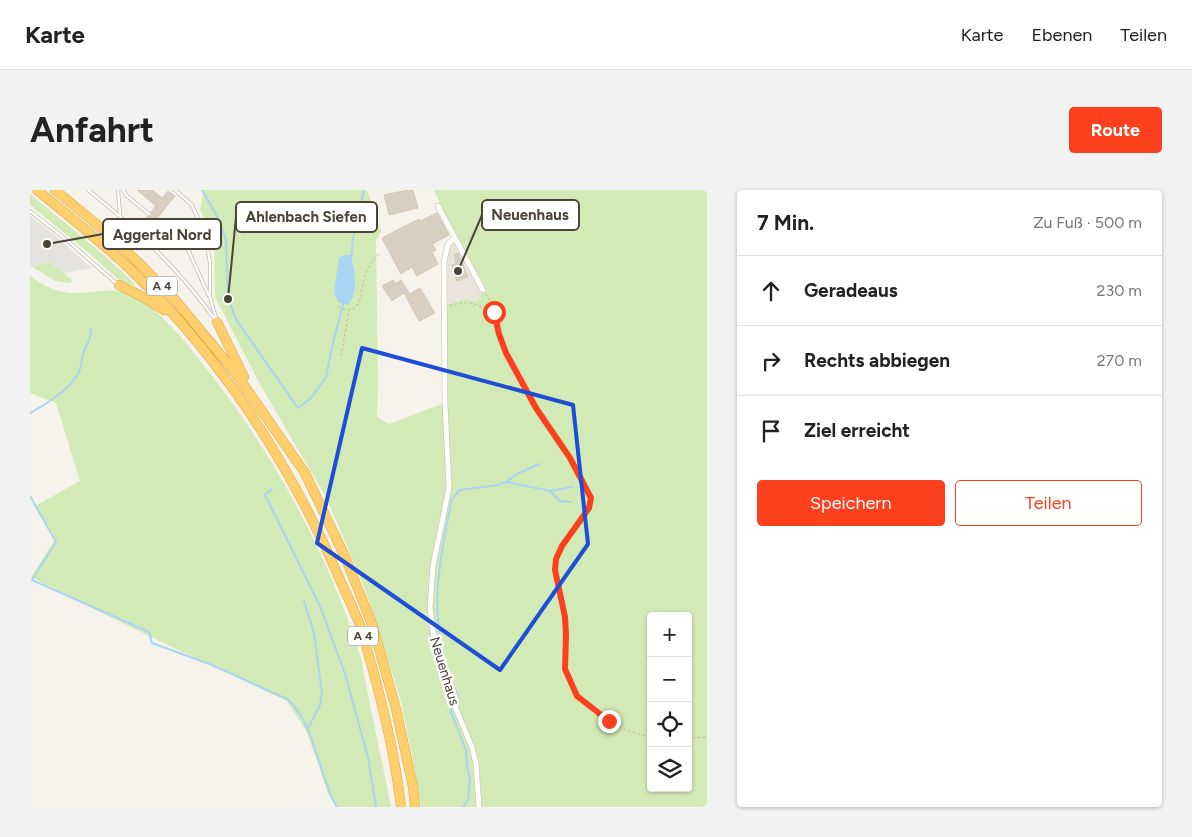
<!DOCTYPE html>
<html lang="de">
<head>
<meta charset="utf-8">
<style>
	body { margin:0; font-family:Figtree,sans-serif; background:#f2f2f2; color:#222 }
	.controls { position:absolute; right:15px; bottom:15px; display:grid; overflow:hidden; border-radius:5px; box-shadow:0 1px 4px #0004 }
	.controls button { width:45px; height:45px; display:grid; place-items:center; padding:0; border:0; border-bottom:1px solid #e0e0e0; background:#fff; color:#222; font:25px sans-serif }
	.stop { position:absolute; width:15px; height:15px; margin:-11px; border:4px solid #fc3f1d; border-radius:50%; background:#fff }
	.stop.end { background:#fc3f1d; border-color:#fff; box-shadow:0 1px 5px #0008 }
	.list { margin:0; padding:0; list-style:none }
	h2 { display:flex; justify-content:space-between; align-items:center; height:65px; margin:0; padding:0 20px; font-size:21px }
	h2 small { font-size:16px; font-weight:400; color:#767676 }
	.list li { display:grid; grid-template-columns:32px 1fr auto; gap:15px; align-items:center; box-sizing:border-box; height:70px; padding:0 20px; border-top:1px solid #e0e0e0 }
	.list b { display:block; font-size:19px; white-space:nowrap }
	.list em { font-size:16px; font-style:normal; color:#767676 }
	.actions { display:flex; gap:10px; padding:15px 20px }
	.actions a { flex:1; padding:11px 0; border:1px solid #fc3f1d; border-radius:5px; text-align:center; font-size:18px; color:#fc3f1d }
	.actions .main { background:#fc3f1d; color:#fff }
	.icon { flex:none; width:28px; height:28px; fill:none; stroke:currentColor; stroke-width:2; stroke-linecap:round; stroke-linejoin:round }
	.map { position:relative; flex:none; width:677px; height:617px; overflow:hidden; border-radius:5px }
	header { display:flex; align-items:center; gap:30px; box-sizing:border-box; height:70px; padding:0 25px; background:#fff; border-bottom:1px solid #e0e0e0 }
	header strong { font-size:24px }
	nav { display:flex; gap:28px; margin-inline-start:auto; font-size:18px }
	.intro { display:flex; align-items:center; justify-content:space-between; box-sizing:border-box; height:120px; padding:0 30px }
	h1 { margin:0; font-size:35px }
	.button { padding:12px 22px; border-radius:5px; background:#fc3f1d; color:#fff; font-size:18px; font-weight:700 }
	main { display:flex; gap:30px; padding:0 30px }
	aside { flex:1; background:#fff; border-radius:5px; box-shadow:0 1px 4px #0004 }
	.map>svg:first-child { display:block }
	.residential { fill:#eae5da }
	.green { fill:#d2eab5; fill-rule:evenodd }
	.parking { fill:#e5e3e0 }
	.water { fill:#a9d4f2 }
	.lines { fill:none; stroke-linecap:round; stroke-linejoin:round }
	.stream { stroke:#a9d4f2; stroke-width:2 }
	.building { fill:#d8cfc1; stroke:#d3c7b4 }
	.lane-casing { stroke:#c2bbae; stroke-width:4 }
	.street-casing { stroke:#c2bbae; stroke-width:6 }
	.highway-casing { stroke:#e0a43c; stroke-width:10 }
	.path { stroke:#c4b79f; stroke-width:1; stroke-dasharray:2.5 2.5; stroke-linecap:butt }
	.lane { stroke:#fff; stroke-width:2.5 }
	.street { stroke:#fff; stroke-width:5 }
	.highway { stroke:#ffcf6e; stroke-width:9 }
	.route { stroke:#fc3f1d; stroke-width:6 }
	.marked { fill:none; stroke:#1d4ed8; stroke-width:4; stroke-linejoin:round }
	.labels { text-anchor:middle; stroke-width:5; stroke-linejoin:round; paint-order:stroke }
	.shield { fill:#fff; stroke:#817c74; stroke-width:1 }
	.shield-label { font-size:12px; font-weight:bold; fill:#4b4439 }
	.street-label { font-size:14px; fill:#4b4439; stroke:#fff }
	.leader { fill:none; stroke:#4b4439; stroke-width:2 }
	.callout-dot { fill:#4b4439; stroke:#fff; stroke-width:2 }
	.callout { fill:#fff; stroke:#4b4439; stroke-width:2 }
	.callout-label { font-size:15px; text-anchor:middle; font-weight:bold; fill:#4b4439 }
</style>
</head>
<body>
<header>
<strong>Karte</strong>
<nav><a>Karte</a><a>Ebenen</a><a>Teilen</a></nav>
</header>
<div class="intro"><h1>Anfahrt</h1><a class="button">Route</a></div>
<main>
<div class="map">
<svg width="677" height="617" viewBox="0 0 677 617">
	<rect width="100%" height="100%" fill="#f6f3ec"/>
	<path class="residential" d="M425,48L453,100L447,112L414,116L415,64Z"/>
	<path class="green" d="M170,0H337L351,41L346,51L348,193L347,227L359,234L415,213L414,116L435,109L447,112L453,100L425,48L404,0H677V617H451L450,592L446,593L447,617H391L382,564L370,508L335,399L297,309L230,194L185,107L184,49L170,19L173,3ZM621,426H658V598H621Z
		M0,4L62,55L94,83L107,97L89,90L54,59L0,15Z
		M20,72L41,89L42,92L40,93L25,91L1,76Z
		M0,86C12,95 26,102 41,103C63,104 84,95 104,106C132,122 152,148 171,172C243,262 299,364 333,474L332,475L361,617H306L298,604L290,579L276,541L257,511L98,436L1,387L25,349L5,316L50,291L26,213L0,203Z"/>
	<path class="parking" d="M0,26L14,36L62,78L34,83L20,72L0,77Z"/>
	<path class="water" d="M315,65H320C325,79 329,103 318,115L308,112L304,102L309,68Z"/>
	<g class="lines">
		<path class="stream" d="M172,0L187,26L196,50L198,109L207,131L268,218L281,208L296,187L303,153L314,111
			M321,70L323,49L334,0
			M0,223C14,216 38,200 46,187C52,179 51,170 54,161C58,153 61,147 61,139
			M476,292L487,284L509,274
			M242,299L235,305L290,416L315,484L338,567L346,617
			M520,301L542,297
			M0,306L26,352L2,390L119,442L122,453L182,475L257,509C285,532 288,586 307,617
			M274,411L284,443L292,504L290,515L278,538
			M428,506C396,436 407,381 422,309L430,300L468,295L476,292L482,293L520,301L530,311L541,312
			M422,517L421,522L436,560L437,576L440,590L438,610L433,617"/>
	</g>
	<path class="building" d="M107,0H122L132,8L138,1L145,6L128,27L124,28V32L120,37L113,31L117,27L122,26L121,22L126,16Z
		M378,0H383L388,18L359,25L354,5Z
		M407,23L419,45L402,54L406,60L402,62L408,74L387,86L382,77L371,84L352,48L371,38L389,29L390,31Z
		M428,63L438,87L427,91L422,75L426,74L424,65Z
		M363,90L365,94L371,90L380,104L390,98L405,123L389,131L374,103L362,111L352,96Z"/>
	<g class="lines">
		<defs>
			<path id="lane" d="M58,0C106,38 151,81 186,131
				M88,0L90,25
				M93,0L97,6L119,24
				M145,0L162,15L176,47L180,73V107L186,128
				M0,21L38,51L87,94
				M126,30L154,51L179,106"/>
			<path id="street" d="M408,16L425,48L418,54L414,72L415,213L419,298L403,376L400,417L405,458L418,500L442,557L446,574L449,617
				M425,48L453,100"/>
			<path id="highway" d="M7,0C38,25 69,50 99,78C190,166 261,275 311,392C318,408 326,424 332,440C336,455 340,470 344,484C356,528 366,572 371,617
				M25,0L77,43L112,76L146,111L204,181L275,283L316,369L343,437L366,519L383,597L385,617
				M89,95L113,107L134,120
				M187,132L214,187"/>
		</defs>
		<use href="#lane" class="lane-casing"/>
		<use href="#street" class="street-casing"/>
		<use href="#highway" class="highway-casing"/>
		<path class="path" d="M456,104L462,114L469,144L476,163L506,219L540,268L561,308L559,318L532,356L526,369L525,380L535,427L536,445L535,479L547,506L579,531L596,540L621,548
			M420,116C439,109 445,114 463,122
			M308,117C334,129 330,99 336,83C339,75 343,69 349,64
			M311,166L319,121
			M658,548L677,547"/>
		<use href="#lane" class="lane"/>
		<use href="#street" class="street"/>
		<use href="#highway" class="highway"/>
	</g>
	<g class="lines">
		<path class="route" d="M464,122L469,144L476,163L506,218L540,268L561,308L559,318L532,356L526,369L525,380L535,427L536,445L535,479L547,506L579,531"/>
	</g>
	<path class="marked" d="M332,158L543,215L558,354L470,480L287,353Z"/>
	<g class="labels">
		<g class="shield">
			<rect x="117" y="86.5" width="30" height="19" rx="4"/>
			<rect x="318" y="436.5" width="30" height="19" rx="4"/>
		</g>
		<g class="shield-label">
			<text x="132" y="100">A 4</text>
			<text x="333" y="450">A 4</text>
		</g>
		<g class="street-label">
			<text transform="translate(415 481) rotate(73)" y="5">Neuenhaus</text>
		</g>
	</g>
	<path class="leader" d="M428 81L452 25M198 109L206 27M17 54L73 44"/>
	<g class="callout-dot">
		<circle cx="428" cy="81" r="5"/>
		<circle cx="198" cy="109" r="5"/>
		<circle cx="17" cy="54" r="5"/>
	</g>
	<g class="callout">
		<rect x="452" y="10" width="97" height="30" rx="5"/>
		<rect x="206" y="12" width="141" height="30" rx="5"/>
		<rect x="73" y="29" width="118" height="30" rx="5"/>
	</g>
	<g class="callout-label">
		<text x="500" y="30">Neuenhaus</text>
		<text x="276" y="32">Ahlenbach Siefen</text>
		<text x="132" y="50">Aggertal Nord</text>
	</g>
</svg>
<div class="controls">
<button>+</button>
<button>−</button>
<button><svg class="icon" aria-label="locate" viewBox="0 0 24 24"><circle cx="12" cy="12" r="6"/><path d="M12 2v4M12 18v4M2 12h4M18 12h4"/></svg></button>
<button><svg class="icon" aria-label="layers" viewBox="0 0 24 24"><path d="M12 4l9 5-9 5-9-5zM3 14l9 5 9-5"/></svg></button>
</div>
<div class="stop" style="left:464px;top:122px"></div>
<div class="stop end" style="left:579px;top:531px"></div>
</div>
<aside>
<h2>7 Min.<small>Zu Fuß · 500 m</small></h2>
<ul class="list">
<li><svg class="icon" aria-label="ahead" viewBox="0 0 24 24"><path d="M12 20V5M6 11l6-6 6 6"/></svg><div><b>Geradeaus</b></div><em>230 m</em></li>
<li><svg class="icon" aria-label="right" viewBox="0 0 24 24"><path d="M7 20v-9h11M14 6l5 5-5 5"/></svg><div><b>Rechts abbiegen</b></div><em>270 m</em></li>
<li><svg class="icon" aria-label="arrive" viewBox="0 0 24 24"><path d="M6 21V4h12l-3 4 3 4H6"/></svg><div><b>Ziel erreicht</b></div></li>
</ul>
<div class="actions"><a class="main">Speichern</a><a>Teilen</a></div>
</aside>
</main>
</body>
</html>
